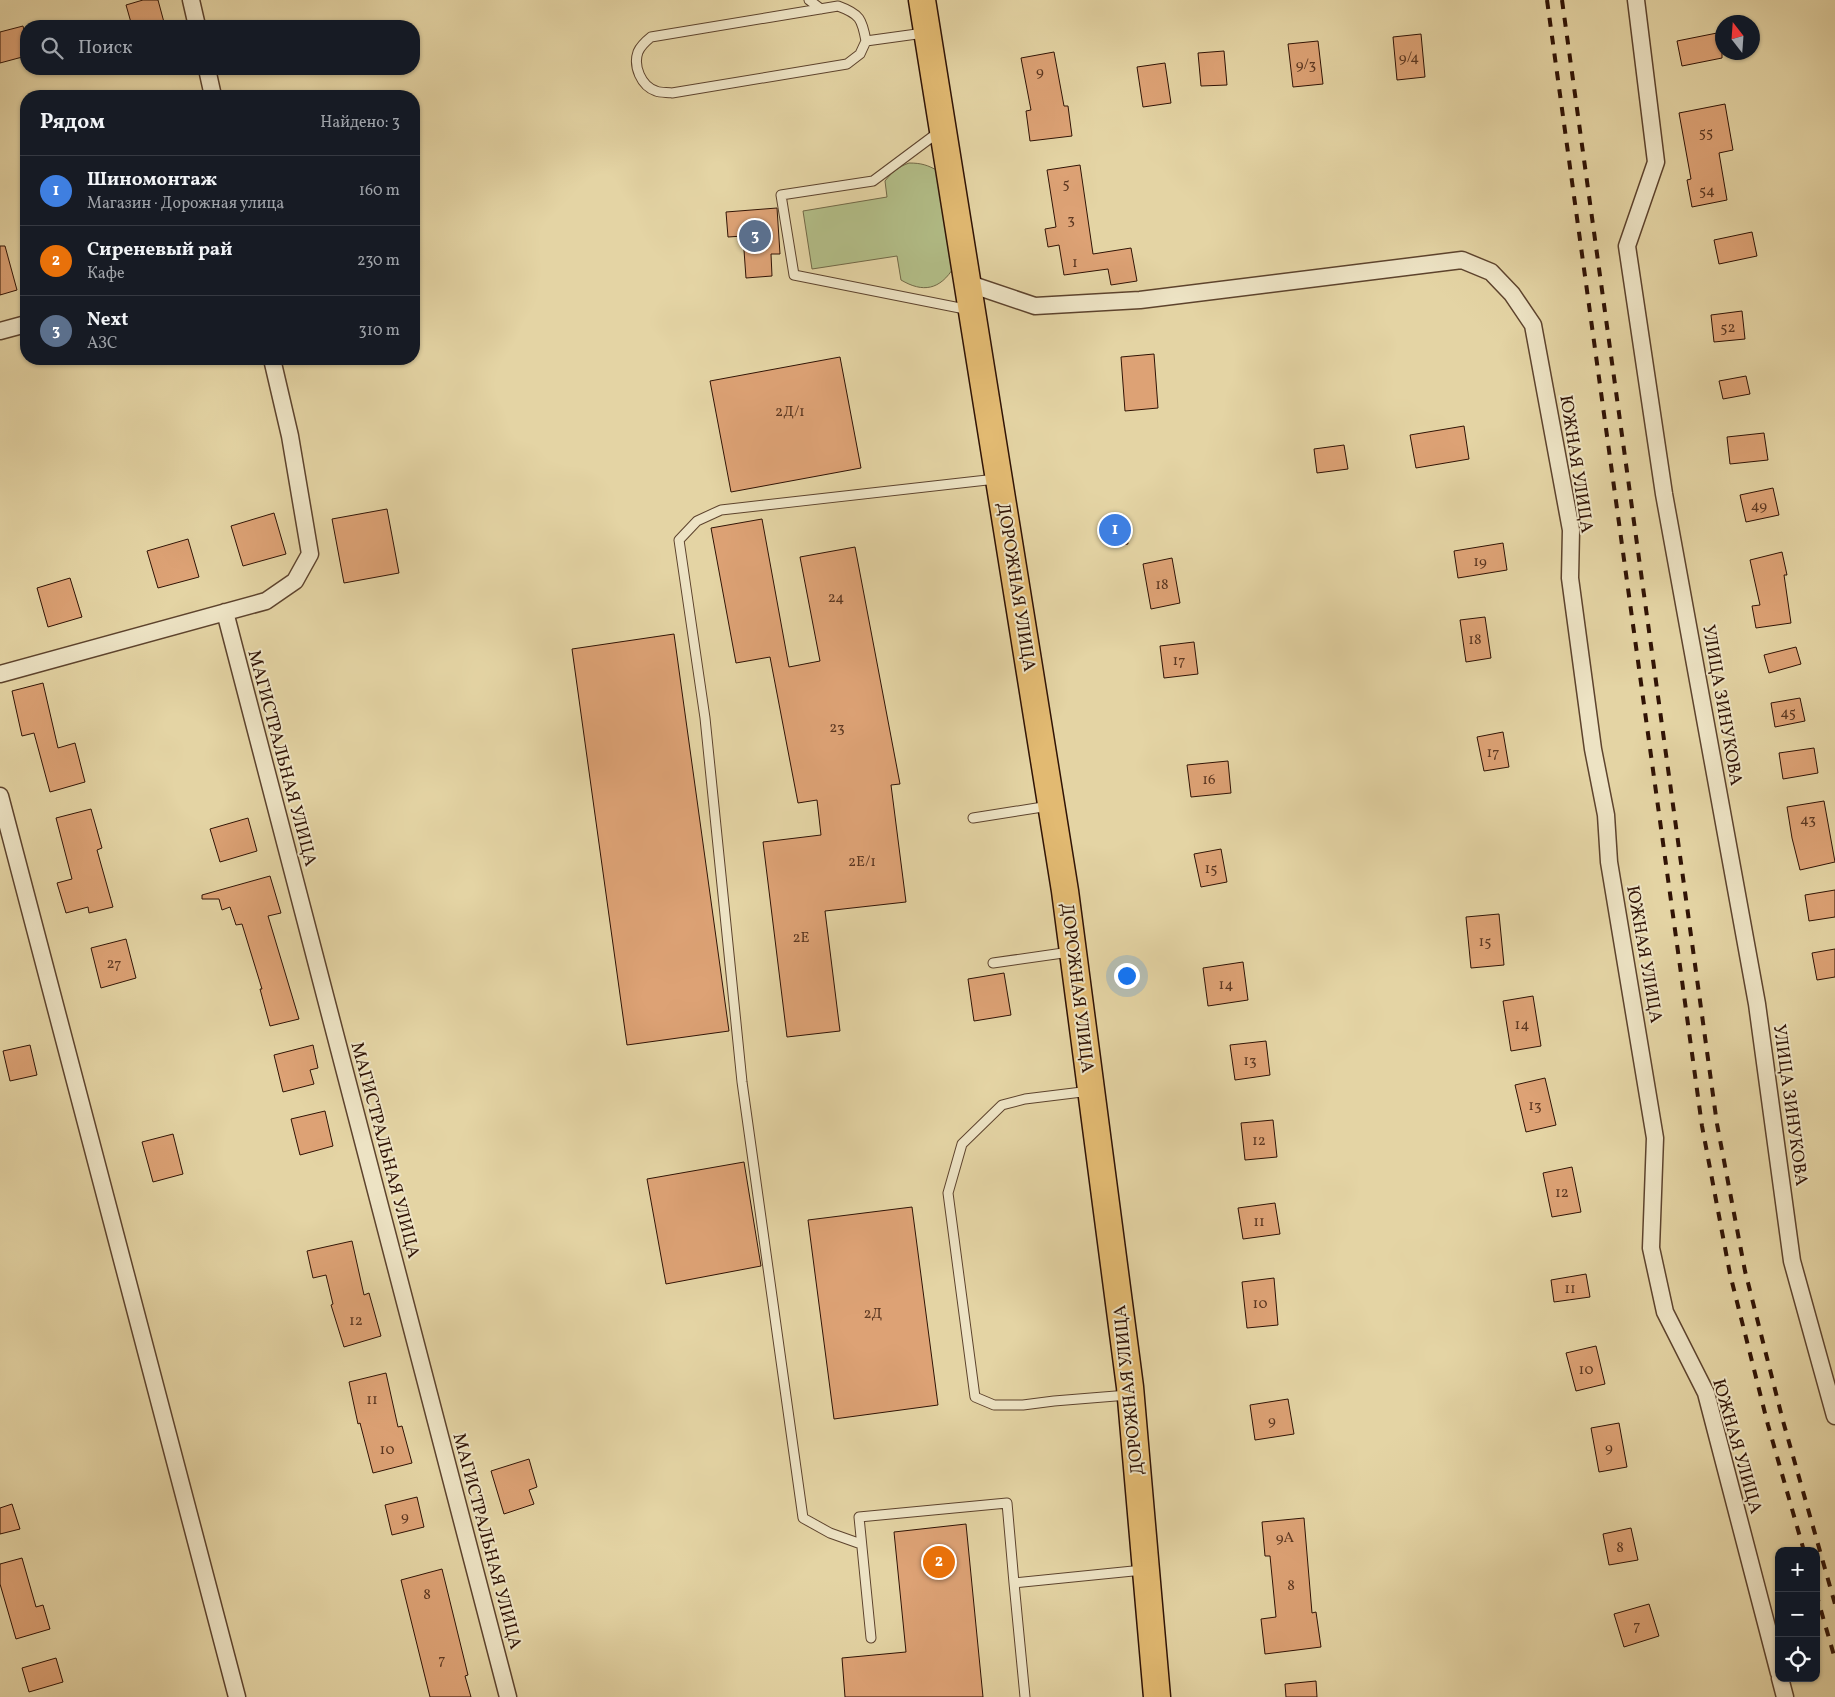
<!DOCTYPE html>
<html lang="ru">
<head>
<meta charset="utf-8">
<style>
	body { margin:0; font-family:Vollkorn,serif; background:#20242c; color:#f1f3f6 }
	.controls { position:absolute; right:15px; bottom:15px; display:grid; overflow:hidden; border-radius:10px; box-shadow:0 1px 4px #0004 }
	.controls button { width:45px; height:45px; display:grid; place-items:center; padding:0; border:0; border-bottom:1px solid #363941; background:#171b24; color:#f1f3f6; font:25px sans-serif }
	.compass { position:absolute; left:1715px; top:15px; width:45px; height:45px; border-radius:50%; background:#171b24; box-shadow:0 1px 4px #0004; rotate:343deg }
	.you { position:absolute; left:1126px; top:975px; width:18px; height:18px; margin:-12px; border:4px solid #fff; border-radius:50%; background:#1a73e8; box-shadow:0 0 0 8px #1a73e833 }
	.badge { display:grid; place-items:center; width:32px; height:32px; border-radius:50%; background:#c59692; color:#fff; font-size:16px; font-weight:700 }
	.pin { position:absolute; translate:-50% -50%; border:2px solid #fff; box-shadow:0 1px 5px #0006 }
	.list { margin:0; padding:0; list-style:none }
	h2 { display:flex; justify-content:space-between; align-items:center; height:65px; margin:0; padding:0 20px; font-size:21px }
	h2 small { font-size:16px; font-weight:400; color:#9ea1a6 }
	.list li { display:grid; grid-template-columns:32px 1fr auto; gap:15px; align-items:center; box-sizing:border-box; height:70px; padding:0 20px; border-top:1px solid #363941 }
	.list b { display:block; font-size:19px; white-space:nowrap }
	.list p { margin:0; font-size:16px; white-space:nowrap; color:#9ea1a6 }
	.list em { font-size:16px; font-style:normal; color:#9ea1a6 }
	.icon { flex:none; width:28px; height:28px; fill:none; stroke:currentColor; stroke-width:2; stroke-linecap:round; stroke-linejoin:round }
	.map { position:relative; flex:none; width:1835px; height:1697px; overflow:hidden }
	.search { position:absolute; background:#171b24; box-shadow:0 1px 4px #0004; left:20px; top:20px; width:400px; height:55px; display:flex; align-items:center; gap:12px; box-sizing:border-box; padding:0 18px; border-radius:20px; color:#9ea1a6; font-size:19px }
	.panel { position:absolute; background:#171b24; box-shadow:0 1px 4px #0004; left:20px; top:90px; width:400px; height:275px; border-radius:20px }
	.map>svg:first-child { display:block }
	.green { fill:#b2bd87; stroke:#716846 }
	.building { fill:#dda275; stroke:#301305 }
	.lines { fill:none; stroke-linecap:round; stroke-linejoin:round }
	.lane-casing { stroke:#5d432d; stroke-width:11 }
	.street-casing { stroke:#5d432d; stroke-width:19 }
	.primary-casing { stroke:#301305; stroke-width:29 }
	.lane { stroke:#ede3c4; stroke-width:9 }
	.street { stroke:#ede3c4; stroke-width:16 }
	.primary { stroke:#e2ba72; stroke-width:26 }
	.rail { stroke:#301305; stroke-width:4; stroke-dasharray:9 9; stroke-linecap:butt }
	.labels { text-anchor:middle; stroke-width:4; stroke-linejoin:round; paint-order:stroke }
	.number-label { font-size:15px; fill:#5b3721 }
	.street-label { font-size:18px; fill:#301305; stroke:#ede3c4 }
</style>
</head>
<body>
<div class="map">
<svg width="1835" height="1697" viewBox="0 0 1835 1697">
	<rect width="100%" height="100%" fill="#e4d4a4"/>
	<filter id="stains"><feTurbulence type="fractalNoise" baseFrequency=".004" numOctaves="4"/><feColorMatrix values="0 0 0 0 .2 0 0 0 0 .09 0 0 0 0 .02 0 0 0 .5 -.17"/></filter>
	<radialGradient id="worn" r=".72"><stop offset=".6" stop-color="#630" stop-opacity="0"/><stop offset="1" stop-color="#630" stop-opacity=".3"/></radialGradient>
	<path class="green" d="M909,163C921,163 928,165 938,171L954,267C940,290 923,293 901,280L897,256L812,269L803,211L887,197L885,181C892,172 898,167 909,163Z"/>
	<path class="building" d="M143,0H158L165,26H132L126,5Z
		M23,26L26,38V56L0,63V32Z
		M1722,32V58L1682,66L1677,41Z
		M1421,34L1425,77L1397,80L1393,37Z
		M1318,41L1323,84L1293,87L1288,44Z
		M1224,51L1227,85L1201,86L1198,53Z
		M1054,52L1064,106H1068L1072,136L1030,141L1026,111L1031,110L1021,58Z
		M1165,63L1171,103L1143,107L1137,67Z
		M1725,104L1733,150L1719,153L1727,200L1692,207L1687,180L1691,179L1679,113Z
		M1080,165L1093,254L1131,248L1137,281L1111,285L1108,269L1064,275L1059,245L1048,247L1045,229L1056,227L1047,170Z
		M777,208L780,254H771L772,276L746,278L743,236L728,237L726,212Z
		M1752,232L1757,256L1719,264L1714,240Z
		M0,246H5L17,290L0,295Z
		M1742,311L1745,339L1714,342L1711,315Z
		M1154,354L1158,408L1125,411L1121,357Z
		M840,357L861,468L731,492L710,381Z
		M1746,376L1750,394L1723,399L1719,381Z
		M1464,426L1469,459L1416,468L1410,435Z
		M1764,433L1768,460L1730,464L1727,437Z
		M1344,445L1348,469L1317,473L1314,449Z
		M1773,488L1779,515L1746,522L1740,495Z
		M387,509L399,573L344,583L332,519Z
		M274,513L286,554L243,566L231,526Z
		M1124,515L1128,544L1111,546L1107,518Z
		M762,519L789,667L820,661L800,557L855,547L900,784L891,785L906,902L825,911L840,1031L787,1037L763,842L821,835L817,800L798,803L770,657L736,663L711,528Z
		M188,539L199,577L158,588L147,551Z
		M1503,543L1507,570L1458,578L1454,551Z
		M1782,552L1787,575H1784L1791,623L1756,628L1752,606L1760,605L1750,560Z
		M1172,558L1180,603L1151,609L1143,564Z
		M70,578L82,617L48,627L37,588Z
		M1485,617L1491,658L1466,662L1460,620Z
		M674,634L729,1031L627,1045L572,649Z
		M1194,642L1198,674L1164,678L1160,646Z
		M1796,647L1801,664L1769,673L1764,655Z
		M43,683L58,748L75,743L85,782L50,792L34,733L22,736L12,691Z
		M1800,698L1805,721L1775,727L1771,703Z
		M1503,732L1509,767L1484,771L1477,737Z
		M1814,748L1818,773L1783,779L1779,753Z
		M1228,761L1231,793L1191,797L1187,765Z
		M1824,801L1835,862L1800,870L1792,838L1787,807Z
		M91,809L102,848L97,850L113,907L89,913L88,907L66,913L57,883L72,879L56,818Z
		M248,818L257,851L220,862L210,829Z
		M1221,849L1227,882L1201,887L1194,854Z
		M270,876L281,913L268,916L299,1019L270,1026L260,989H262L242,924L236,925L230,907L222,910L219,899H202V895Z
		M1835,890V917L1809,921L1805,895Z
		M1499,914L1504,965L1471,968L1466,917Z
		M126,939L136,978L101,988L91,948Z
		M1835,949V977L1817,980L1812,953Z
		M1243,962L1248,1000L1208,1006L1203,968Z
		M1004,973L1011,1015L974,1021L968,979Z
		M1533,996L1541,1046L1511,1051L1503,1001Z
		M1266,1041L1270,1075L1235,1080L1230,1045Z
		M30,1045L37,1075L10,1081L3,1051Z
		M313,1045L318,1068L310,1070L314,1084L283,1092L274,1055Z
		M1545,1078L1556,1125L1526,1132L1515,1085Z
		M325,1111L333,1146L300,1155L291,1119Z
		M1273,1120L1277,1157L1245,1160L1241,1123Z
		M173,1134L183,1174L153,1182L142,1142Z
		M744,1162L761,1266L666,1284L647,1179Z
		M1572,1167L1581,1212L1552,1217L1543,1173Z
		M1275,1203L1280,1234L1243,1239L1238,1208Z
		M912,1207L938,1405L834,1419L808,1220Z
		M352,1241L364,1295L369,1293L381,1336L344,1347L331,1305L333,1304L326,1275L313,1278L307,1251Z
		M1586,1274L1590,1297L1554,1302L1551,1280Z
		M1274,1278L1278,1325L1247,1328L1242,1282Z
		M1596,1346L1605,1384L1576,1391L1566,1353Z
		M386,1373L398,1427L402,1426L412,1463L373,1473L360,1423L358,1424L349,1382Z
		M1288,1399L1294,1434L1255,1440L1250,1405Z
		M1619,1423L1627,1467L1599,1472L1591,1428Z
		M529,1459L537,1487L529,1490L534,1504L504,1514L491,1471Z
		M417,1497L424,1527L392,1535L385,1505Z
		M12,1504L20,1529L0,1534V1508Z
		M1304,1518L1312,1613L1316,1612L1321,1647L1265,1654L1261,1619L1276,1617L1270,1556H1265L1262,1522Z
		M966,1524L983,1697H845L842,1658L906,1652L894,1532Z
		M1631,1528L1638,1560L1609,1565L1603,1534Z
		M22,1558L36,1607L43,1605L50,1629L16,1639L0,1584V1564Z
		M442,1569L468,1675L465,1676L471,1697H430L401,1580Z
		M1649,1604L1659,1636L1624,1647L1614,1614Z
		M56,1658L63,1682L29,1692L22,1668Z
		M1316,1681L1317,1697H1286L1285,1684Z"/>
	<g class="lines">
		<defs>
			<path id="lane" d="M809,0L821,9
				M866,41L860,54L847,64L672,93C668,92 661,93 656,91C641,86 633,66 638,52C641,45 646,41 651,37L838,6C860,14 862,19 866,41L924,33
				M940,131L873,181L781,195L794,275L970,310
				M973,818L1049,806
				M993,963L1070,952
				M1090,1091L1025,1099L1002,1105L962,1144L948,1193L975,1397L994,1405H1023L1054,1401L1128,1395
				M861,1544L830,1533L803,1518L742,1082L705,718L679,540L697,521L721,510L996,479
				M871,1638L859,1517L1007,1503L1014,1583
				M1025,1697L1014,1583L1143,1570"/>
			<path id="street" d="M191,0L197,26
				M1636,0L1656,162L1627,246L1664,494L1757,1004L1792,1261L1835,1416
				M207,69L213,96
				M967,283L1035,306L1140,300L1462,260L1491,272L1512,294L1533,325L1571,530L1570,578L1593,749L1606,815L1609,862L1655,1138L1651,1248L1665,1312L1706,1393L1779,1673
				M0,331L26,324
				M225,612L508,1697
				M0,674L266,601L295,581L310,554L290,436L272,359
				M0,796L237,1697
				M1780,1678L1785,1697"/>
			<path id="primary" d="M922,0L1065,891L1130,1387L1157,1697"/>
		</defs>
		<use href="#lane" class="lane-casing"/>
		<use href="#street" class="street-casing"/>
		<use href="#primary" class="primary-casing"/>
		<use href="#lane" class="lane"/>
		<use href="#street" class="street"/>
		<use href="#primary" class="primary"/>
		<path class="rail" d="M1547,0L1702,1126L1730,1274L1768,1425L1804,1551
			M1562,0L1717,1124L1745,1271L1783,1421L1835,1604
			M1816,1593L1835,1659"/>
	</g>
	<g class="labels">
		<g class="number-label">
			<text x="1409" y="62">9/4</text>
			<text x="1306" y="69">9/3</text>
			<text x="1040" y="76">9</text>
			<text x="1706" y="137">55</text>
			<text x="1066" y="188">5</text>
			<text x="1707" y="195">54</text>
			<text x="1071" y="224">3</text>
			<text x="1075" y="267">1</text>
			<text x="1728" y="332">52</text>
			<text x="790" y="416">2Д/1</text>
			<text x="1759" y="510">49</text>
			<text x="1480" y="566">19</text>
			<text x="1162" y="589">18</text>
			<text x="836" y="602">24</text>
			<text x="1475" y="644">18</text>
			<text x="1179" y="665">17</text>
			<text x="1788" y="717">45</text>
			<text x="837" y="732">23</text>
			<text x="1493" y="757">17</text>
			<text x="1209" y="784">16</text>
			<text x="1808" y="824">43</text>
			<text x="862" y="866">2Е/1</text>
			<text x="1211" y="873">15</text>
			<text x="801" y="942">2Е</text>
			<text x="1485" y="946">15</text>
			<text x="114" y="968">27</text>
			<text x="1226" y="989">14</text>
			<text x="1522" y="1029">14</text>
			<text x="1250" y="1065">13</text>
			<text x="1535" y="1110">13</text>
			<text x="1259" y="1145">12</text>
			<text x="1562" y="1197">12</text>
			<text x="1259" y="1226">11</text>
			<text x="1570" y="1293">11</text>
			<text x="1260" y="1308">10</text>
			<text x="873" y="1318">2Д</text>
			<text x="356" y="1325">12</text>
			<text x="1586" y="1374">10</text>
			<text x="372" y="1404">11</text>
			<text x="1272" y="1425">9</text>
			<text x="1609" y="1452">9</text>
			<text x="387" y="1454">10</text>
			<text x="405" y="1521">9</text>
			<text x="1285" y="1542">9А</text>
			<text x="1620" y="1552">8</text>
			<text x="1291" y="1590">8</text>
			<text x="427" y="1599">8</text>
			<text x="1637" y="1630">7</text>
			<text x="442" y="1664">7</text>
		</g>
		<g class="street-label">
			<text transform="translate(1577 464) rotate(81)" y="6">ЮЖНАЯ УЛИЦА</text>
			<text transform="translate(1017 587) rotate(81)" y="6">ДОРОЖНАЯ УЛИЦА</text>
			<text transform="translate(1723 705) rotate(80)" y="6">УЛИЦА ЗИНУКОВА</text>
			<text transform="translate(283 758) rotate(75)" y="6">МАГИСТРАЛЬНАЯ УЛИЦА</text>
			<text transform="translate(1645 954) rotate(80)" y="6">ЮЖНАЯ УЛИЦА</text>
			<text transform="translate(1078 988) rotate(83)" y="6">ДОРОЖНАЯ УЛИЦА</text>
			<text transform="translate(1791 1105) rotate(82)" y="6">УЛИЦА ЗИНУКОВА</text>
			<text transform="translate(386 1150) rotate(75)" y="6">МАГИСТРАЛЬНАЯ УЛИЦА</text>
			<text transform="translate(1128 1390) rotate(-96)" y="6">ДОРОЖНАЯ УЛИЦА</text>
			<text transform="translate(1738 1446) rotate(74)" y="6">ЮЖНАЯ УЛИЦА</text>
			<text transform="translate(488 1541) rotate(75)" y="6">МАГИСТРАЛЬНАЯ УЛИЦА</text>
		</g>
	</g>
	<rect width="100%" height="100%" filter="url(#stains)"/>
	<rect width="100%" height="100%" fill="url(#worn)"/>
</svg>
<div class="controls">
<button>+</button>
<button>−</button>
<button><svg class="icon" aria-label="locate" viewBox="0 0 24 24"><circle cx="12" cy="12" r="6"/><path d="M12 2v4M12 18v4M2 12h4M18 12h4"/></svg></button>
</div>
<svg class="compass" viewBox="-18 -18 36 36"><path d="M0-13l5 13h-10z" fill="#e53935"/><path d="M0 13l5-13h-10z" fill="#9ea1a6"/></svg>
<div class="you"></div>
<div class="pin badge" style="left:1115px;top:530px;background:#3f7fe0">1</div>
<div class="pin badge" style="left:939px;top:1562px;background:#e8710a">2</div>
<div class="pin badge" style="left:755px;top:236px;background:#5c6f8a">3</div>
<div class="search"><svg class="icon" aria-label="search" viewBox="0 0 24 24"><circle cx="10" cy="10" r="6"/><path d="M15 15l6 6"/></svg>Поиск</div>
<section class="panel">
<h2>Рядом<small>Найдено: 3</small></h2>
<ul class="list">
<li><span class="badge" style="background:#3f7fe0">1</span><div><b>Шиномонтаж</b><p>Магазин · Дорожная улица</p></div><em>160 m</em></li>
<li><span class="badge" style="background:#e8710a">2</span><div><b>Сиреневый рай</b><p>Кафе</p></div><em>230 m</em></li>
<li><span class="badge" style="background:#5c6f8a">3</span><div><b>Next</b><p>АЗС</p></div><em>310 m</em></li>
</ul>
</section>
</div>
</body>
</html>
